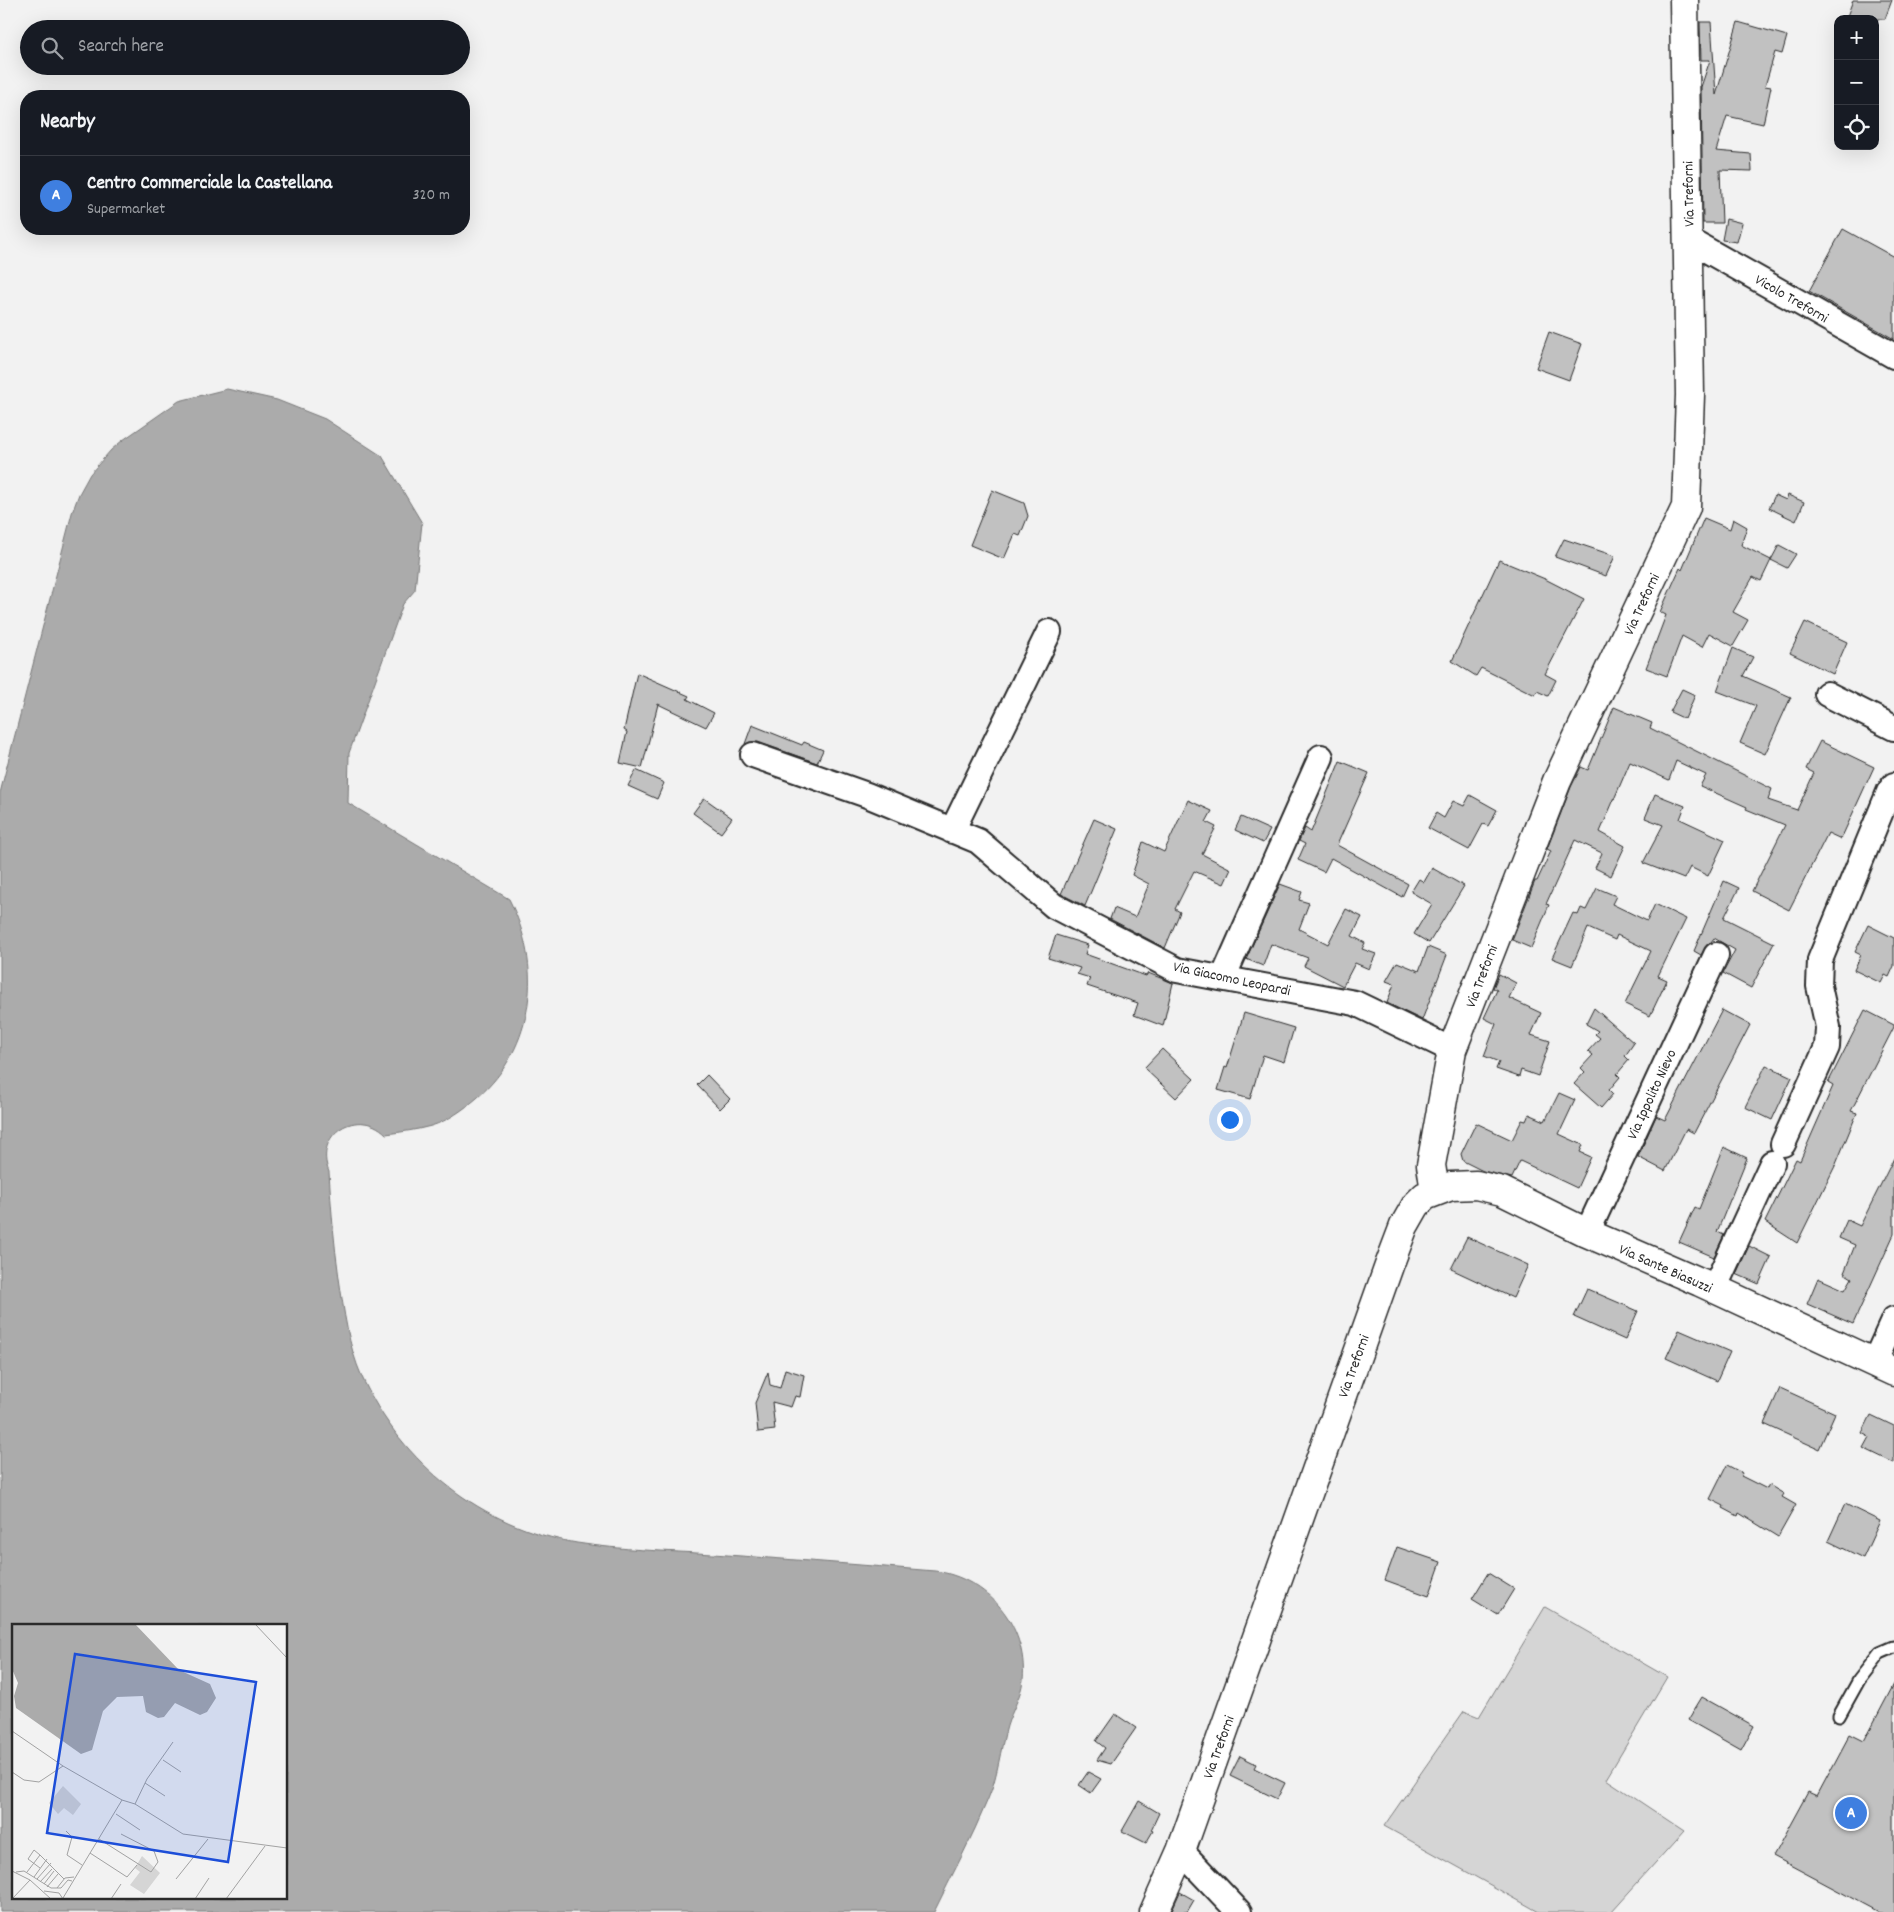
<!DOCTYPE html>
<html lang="en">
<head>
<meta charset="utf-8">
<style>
	body { margin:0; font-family:Dekko,sans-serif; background:#242831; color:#f1f3f6 }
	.controls { position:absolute; right:15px; top:15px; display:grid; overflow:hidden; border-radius:10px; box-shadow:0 5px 20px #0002 }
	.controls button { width:45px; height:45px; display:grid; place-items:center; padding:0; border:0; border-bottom:1px solid #363941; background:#171b24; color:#f1f3f6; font:25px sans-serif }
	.you { position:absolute; left:1229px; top:1119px; width:18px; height:18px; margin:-12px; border:4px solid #fff; border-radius:50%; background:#1a73e8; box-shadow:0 0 0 8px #1a73e833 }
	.badge { display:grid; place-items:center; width:32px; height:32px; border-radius:50%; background:#b45309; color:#fff; font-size:16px; font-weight:700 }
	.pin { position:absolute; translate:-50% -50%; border:2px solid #fff; box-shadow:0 1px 5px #0006 }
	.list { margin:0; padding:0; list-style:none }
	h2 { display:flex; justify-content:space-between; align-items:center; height:65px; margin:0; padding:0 20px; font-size:21px }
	h2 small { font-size:16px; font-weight:400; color:#9ea1a6 }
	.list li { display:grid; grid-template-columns:32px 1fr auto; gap:15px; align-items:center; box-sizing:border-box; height:80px; padding:0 20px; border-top:1px solid #363941 }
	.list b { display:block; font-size:19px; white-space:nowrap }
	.list p { margin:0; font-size:16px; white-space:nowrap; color:#9ea1a6 }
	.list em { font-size:16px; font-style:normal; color:#9ea1a6 }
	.icon { flex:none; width:28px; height:28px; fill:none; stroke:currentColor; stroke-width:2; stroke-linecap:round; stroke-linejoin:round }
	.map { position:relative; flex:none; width:1894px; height:1912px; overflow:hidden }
	.search { position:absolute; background:#171b24; box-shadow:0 5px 20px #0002; left:20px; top:20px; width:450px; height:55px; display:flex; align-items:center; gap:12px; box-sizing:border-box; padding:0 18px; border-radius:28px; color:#9ea1a6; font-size:19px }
	.panel { position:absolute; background:#171b24; box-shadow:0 5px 20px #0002; left:20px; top:90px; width:450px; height:145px; border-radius:20px }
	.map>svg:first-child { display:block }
	.green { fill:#d5d5d5; stroke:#808080 }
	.water { fill:#ababab; stroke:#787878; fill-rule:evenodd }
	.building { fill:#c1c1c1; stroke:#2b2b2b }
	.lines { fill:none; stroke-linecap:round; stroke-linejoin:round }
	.service-casing { stroke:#2b2b2b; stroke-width:15 }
	.minor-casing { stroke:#2b2b2b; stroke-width:28 }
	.tertiary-casing { stroke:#2b2b2b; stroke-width:31 }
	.service { stroke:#fff; stroke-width:11 }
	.minor { stroke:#fff; stroke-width:24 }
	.tertiary { stroke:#fff; stroke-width:28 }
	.labels { text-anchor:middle; stroke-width:4; stroke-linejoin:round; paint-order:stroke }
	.street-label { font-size:15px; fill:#2b2b2b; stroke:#fff }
	.inset-road { fill:none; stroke:#a2a2a2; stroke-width:1 }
	.view { fill:#1d4ed8; fill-opacity:0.15; stroke:#1d4ed8; stroke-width:2.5 }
	.inset-edge { fill:none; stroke:#2b2b2b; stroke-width:2.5 }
</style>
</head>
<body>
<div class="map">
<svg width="1894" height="1912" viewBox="0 0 1894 1912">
	<rect width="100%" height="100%" fill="#f2f2f2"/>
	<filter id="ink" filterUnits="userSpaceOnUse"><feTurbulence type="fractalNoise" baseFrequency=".02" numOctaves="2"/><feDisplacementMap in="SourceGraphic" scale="10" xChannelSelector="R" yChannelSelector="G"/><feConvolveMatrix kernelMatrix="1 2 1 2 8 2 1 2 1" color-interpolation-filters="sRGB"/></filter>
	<g filter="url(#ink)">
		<path class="green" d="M1545,1607L1667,1677L1606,1779L1684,1831L1611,1912H1539L1384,1826L1464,1711L1479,1717Z"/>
		<path class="water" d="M227,389L277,400L325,419L382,456L422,523L415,590L403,604L349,753L348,803L509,899C543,966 536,1047 477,1098C464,1109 448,1121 431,1126C417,1130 401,1132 386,1134C358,1106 313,1134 329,1172C331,1207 334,1243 339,1278C344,1312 348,1345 362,1377C402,1464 482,1527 577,1543C621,1550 668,1551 713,1554C787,1559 861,1565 935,1571C987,1578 1028,1625 1023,1680C1021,1697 1012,1710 1007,1726C1000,1750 998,1776 988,1799C972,1838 952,1875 934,1912H0V793L72,513L79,494L90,474L111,450L123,440L179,401ZM14,1626H286V1898H14Z"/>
		<path class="building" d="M1853,0H1892L1885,19H1846Z
			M1700,22H1711L1716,95L1738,22L1787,36L1782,54L1775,52L1765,86L1771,87L1763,124L1727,116L1716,151L1751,154L1752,171L1720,170L1722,223H1703L1701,87L1710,60H1701Z
			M1726,219L1742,223L1737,242L1722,240Z
			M1843,229L1894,257V339L1809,291Z
			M1549,332L1582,344L1569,380L1536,368Z
			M992,490L1024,503L1028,516L1020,536L1015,534L1004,559L970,545Z
			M1775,495L1786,500L1788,495L1804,502L1796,521L1769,508Z
			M1704,518L1730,529L1733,519L1747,527L1741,545L1771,560L1761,581L1753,577L1733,612L1748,620L1733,646L1709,633L1702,647L1682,636L1667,676L1646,668L1666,615L1660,612L1680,568L1682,570Z
			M1564,539L1615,556L1606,576L1555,557Z
			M1779,545L1796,554L1787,568L1771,560Z
			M1499,560L1545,579L1584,599L1545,674L1556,680L1548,696L1537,691L1535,695L1481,668L1476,676L1452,661Z
			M1805,622L1847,642L1833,674L1790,653Z
			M1733,648L1753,657L1743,676L1791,697L1765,754L1740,743L1756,706L1717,691Z
			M637,673L689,696L687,699L714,713L706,727L658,704L642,768L620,763L627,732L624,730Z
			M1682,689L1695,695L1685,719L1670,712Z
			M1614,707L1652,723L1650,728L1772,789L1768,800L1797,810L1814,773L1806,769L1820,741L1874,767L1841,839L1828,833L1789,910L1752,891L1785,825L1746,809L1747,807L1700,786L1706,775L1676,761L1669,780L1630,762L1600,832L1625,846L1611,876L1595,868L1602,853L1575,840L1546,904L1549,905L1531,948L1512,940L1535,881H1537L1551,851L1547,849L1571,787L1581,767L1588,770Z
			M752,725L802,745L804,742L823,750L817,763L758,742L745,744Z
			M1340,761L1369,773L1337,845L1408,884L1402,897L1331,858L1324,872L1298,860L1305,844L1299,841L1305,828L1311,832Z
			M636,770L664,783L657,799L628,786Z
			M1655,794L1685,806L1680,819L1725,840L1708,876L1690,867L1684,879L1643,863L1663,825L1645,818Z
			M1470,795L1497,810L1488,826L1483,824L1469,850L1428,828L1436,813L1444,818L1453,801L1464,806Z
			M704,798L732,818L721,833L693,813Z
			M1188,800L1212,811L1206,822L1216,827L1202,854L1231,869L1224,884L1194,871L1175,909L1180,912L1165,948L1110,919L1114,908L1135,917L1149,884L1132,875L1143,842L1164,852Z
			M1241,817L1270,830L1263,843L1235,830Z
			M1094,819L1117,829L1085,906L1061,894Z
			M1432,868L1464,886L1429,943L1414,934L1432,904L1411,892L1419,879L1424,882Z
			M1724,881L1739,888L1724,918L1774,943L1751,988L1723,973L1735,950L1714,938L1701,955L1694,951Z
			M1280,884L1302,892L1299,900L1309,903L1299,929L1328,944L1346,909L1362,917L1352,936L1365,943L1362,949L1376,954L1369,969L1355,963L1343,986L1304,966L1308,958L1271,944L1263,966L1246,959Z
			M1597,888L1616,896L1612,904L1647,921L1655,904L1686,919L1658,976L1667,980L1650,1016L1625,1004L1651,951L1617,935L1615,940L1588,928L1572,966L1552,958L1573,913L1578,915L1581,908L1586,910Z
			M1868,925L1894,938V966L1889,977L1885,975L1881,983L1854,970L1861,955L1855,952Z
			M1056,935L1088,945L1085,954L1146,976L1148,973L1173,983L1163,1026L1134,1015L1138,1003L1087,986L1090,978L1077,974L1080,968L1048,958Z
			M1428,947L1447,955L1422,1020L1387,1003L1394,984L1386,981L1397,962L1419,971Z
			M1499,974L1516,983L1509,998L1541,1013L1531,1035L1550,1041L1538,1076L1521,1070L1519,1077L1496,1069L1499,1062L1484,1056L1496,1024L1484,1018L1497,990L1493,988Z
			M1594,1008L1634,1043L1625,1056L1629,1060L1617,1074L1620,1077L1609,1090L1613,1094L1601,1108L1574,1084L1585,1072L1581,1068L1593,1055L1588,1051L1600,1038L1595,1034L1598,1031L1586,1024Z
			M1722,1010L1750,1025L1694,1133L1686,1129L1665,1171L1638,1157L1656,1116L1665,1120Z
			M1865,1010L1894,1025V1027L1851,1111L1857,1113L1836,1164L1797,1243L1765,1222L1796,1159L1800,1161L1833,1086L1828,1083Z
			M1244,1013L1294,1028L1284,1062L1263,1055L1250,1099L1218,1090L1225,1067L1227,1068Z
			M1162,1049L1194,1079L1176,1098L1144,1068Z
			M1766,1065L1792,1077L1772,1120L1745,1107Z
			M707,1075L730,1099L720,1109L697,1085Z
			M1559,1093L1575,1100L1559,1134L1583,1145L1580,1152L1591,1157L1577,1188L1520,1161L1512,1178L1483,1171L1463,1161L1461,1154L1476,1123L1512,1140L1522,1120L1526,1121L1529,1114L1545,1121Z
			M1724,1147L1747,1158L1717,1232L1724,1235L1714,1257L1679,1242L1695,1207L1699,1209Z
			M1894,1158V1234L1853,1324L1807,1304L1818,1278L1845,1290L1852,1278L1844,1273L1855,1245L1839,1238L1847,1220L1860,1226Z
			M1467,1237L1528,1265L1513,1298L1451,1269Z
			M1749,1246L1771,1257L1759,1284L1736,1274Z
			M1587,1289L1638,1311L1625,1340L1574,1317Z
			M1679,1330L1730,1352L1717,1381L1666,1358Z
			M785,1369L804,1375L800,1397L795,1396L791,1407L772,1402L775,1430L758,1432L755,1403L768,1372L770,1385L780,1388Z
			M1780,1388L1835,1413L1819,1449L1764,1424Z
			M1871,1415L1894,1426V1463L1863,1448L1869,1437L1862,1433Z
			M1727,1465L1742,1473L1741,1476L1767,1489L1769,1485L1784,1494L1782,1497L1796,1505L1778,1537L1739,1513L1738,1516L1723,1508L1724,1506L1710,1499Z
			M1845,1504L1880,1521L1863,1558L1828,1541Z
			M1397,1547L1441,1562L1429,1596L1385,1580Z
			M1488,1573L1514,1589L1498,1615L1472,1599Z
			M1894,1684V1912H1878L1773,1856L1808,1792L1817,1796L1850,1734L1864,1741Z
			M1702,1697L1754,1726L1741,1750L1688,1720Z
			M1115,1714L1136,1728L1111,1764L1097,1760L1105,1748L1096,1741Z
			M1240,1756L1256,1764L1254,1768L1285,1783L1277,1799L1230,1776Z
			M1088,1772L1101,1779L1091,1793L1079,1785Z
			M1139,1801L1159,1813L1151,1830L1153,1831L1146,1843L1122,1831Z
			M1180,1892L1194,1900L1187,1912H1171Z"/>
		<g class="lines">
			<defs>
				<path id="service" d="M1839,1716L1859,1680L1880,1653L1894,1647"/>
				<path id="minor" d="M1689,240L1894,356
					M1827,694L1894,728
					M753,755L867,795L978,841L1054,906L1177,970L1355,1003L1452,1050
					M952,831L1049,632
					M1223,978L1321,757
					M1783,1144L1827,1047L1828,1027L1819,986L1820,960L1889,792L1894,785
					M1587,1233L1716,955
					M1714,1289L1772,1163
					M1874,1363L1894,1319
					M1181,1851L1239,1912"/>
				<path id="tertiary" d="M1435,1191L1431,1165L1452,1050L1557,781L1686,507L1690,395L1684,0
					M1154,1912L1181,1851L1390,1263L1404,1226L1416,1205L1425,1196L1451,1186L1476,1185L1502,1191L1587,1233L1700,1282L1894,1372"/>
			</defs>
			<use href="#service" class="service-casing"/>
			<use href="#minor" class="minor-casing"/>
			<use href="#tertiary" class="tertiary-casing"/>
			<use href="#service" class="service"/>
			<use href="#minor" class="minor"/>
			<use href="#tertiary" class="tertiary"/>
		</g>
	</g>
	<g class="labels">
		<g class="street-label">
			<text transform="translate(1688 194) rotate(-91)" y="5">Via Treforni</text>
			<text transform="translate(1792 298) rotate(30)" y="5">Vicolo Treforni</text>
			<text transform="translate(1641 604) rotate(-65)" y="5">Via Treforni</text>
			<text transform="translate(1481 976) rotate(-69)" y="5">Via Treforni</text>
			<text transform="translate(1232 978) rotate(12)" y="5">Via Giacomo Leopardi</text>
			<text transform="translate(1651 1094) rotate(-65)" y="5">Via Ippolito Nievo</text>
			<text transform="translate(1666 1268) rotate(24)" y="5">Via Sante Biasuzzi</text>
			<text transform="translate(1353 1366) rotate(-70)" y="5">Via Treforni</text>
			<text transform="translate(1218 1747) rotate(-70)" y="5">Via Treforni</text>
		</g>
	</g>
	<g transform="translate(12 1624)">
		<rect width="275" height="275" fill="#f2f2f2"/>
		<path d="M51,162L69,180L61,191L52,184L46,190L37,179ZM130,232L148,249L132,270L118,261L128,248L123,244Z" fill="#d5d5d5"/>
		<path d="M0,0H123L167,46L198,60L204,74L195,88L188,91L163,79L152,93L146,94L134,88L131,72L105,73L91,87L80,126L69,130L4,84L2,72L6,59L0,45Z" fill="#ababab"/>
		<path class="inset-road" d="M243,0L275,34M0,107L51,142L110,176L123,180L171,210L275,224M151,136L169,148M0,148L12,156L27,158L51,142M133,159L153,172M123,180L135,155L161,118M104,190L128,206M54,207L60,213L55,231L70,241M87,215L139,248L146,238L142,227L109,210M78,229L115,253L125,241M28,244L16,235L22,226L28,231M0,247L18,256L39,275M4,248L12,247L39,264H45L53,254L62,253M15,248L28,231L52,255M22,253L35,235M25,255L39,239M164,255L196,215M28,258L40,245M32,260L42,247M35,263L46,250M45,264H49L56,256L60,257M32,267L47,269L51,275M51,274L110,176M0,275L18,256M99,275L109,260M183,275L197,254M214,275L253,222"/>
		<path class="view" d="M63,30L244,58L216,238L35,209Z"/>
		<rect width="275" height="275" class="inset-edge"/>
	</g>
</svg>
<div class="controls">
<button>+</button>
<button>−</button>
<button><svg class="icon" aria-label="locate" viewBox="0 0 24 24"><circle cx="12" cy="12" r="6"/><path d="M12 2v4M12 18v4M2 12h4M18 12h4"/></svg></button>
</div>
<div class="you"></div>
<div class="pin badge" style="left:1851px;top:1813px;background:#3f7fe0">A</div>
<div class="search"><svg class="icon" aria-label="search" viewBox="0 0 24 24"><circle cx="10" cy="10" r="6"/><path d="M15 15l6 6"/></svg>Search here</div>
<section class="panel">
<h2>Nearby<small></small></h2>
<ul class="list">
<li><span class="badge" style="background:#3f7fe0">A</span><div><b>Centro Commerciale la Castellana</b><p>Supermarket</p></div><em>320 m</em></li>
</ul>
</section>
</div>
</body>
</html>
